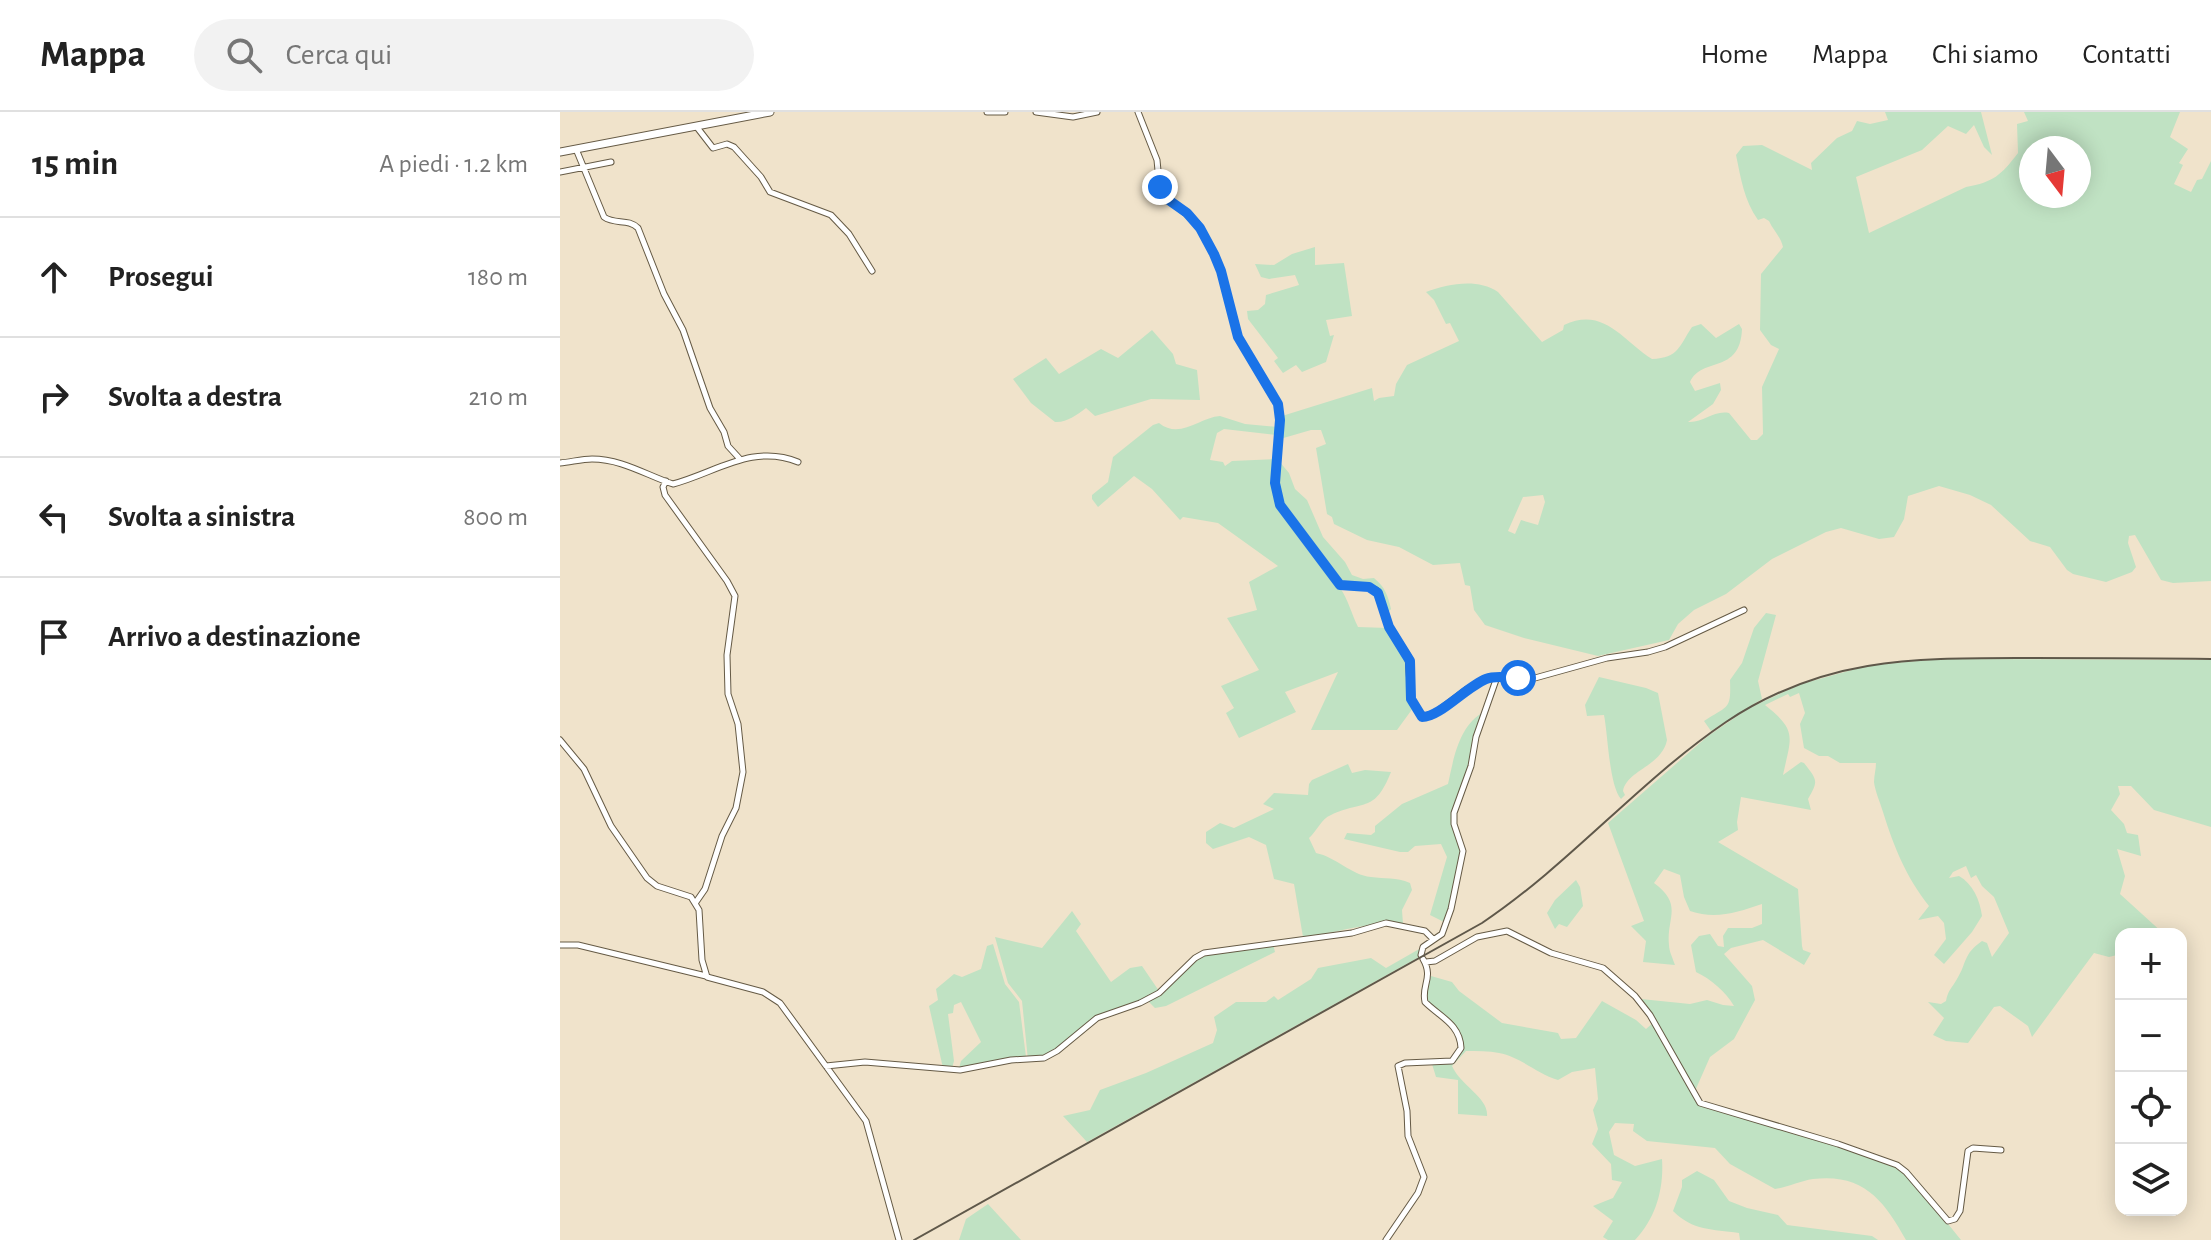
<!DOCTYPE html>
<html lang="it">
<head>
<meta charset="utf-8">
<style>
	body { margin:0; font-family:"Alegreya Sans",sans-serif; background:#f2f2f2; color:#222 }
	.controls { position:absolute; right:24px; bottom:24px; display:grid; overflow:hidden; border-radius:16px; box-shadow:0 4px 20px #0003 }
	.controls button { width:72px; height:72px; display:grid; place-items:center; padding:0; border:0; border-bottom:2px solid #e0e0e0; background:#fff; color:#222; font:40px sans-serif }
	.compass { position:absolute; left:1459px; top:24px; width:72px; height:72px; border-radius:50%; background:#fff; box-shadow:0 4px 20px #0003; rotate:164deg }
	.stop { position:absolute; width:24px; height:24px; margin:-18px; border:6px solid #1a73e8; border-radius:50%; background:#fff }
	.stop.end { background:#1a73e8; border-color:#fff; box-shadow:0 2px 8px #0008 }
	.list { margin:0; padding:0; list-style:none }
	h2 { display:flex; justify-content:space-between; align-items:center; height:104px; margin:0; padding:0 32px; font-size:34px }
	h2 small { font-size:26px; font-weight:400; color:#767676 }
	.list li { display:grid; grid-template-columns:52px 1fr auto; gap:24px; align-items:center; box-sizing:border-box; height:120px; padding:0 32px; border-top:2px solid #e0e0e0 }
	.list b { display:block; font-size:30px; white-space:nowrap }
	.list em { font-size:26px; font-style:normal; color:#767676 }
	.icon { flex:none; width:44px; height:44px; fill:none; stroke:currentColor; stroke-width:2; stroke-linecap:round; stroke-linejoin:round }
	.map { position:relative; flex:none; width:1651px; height:1128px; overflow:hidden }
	header { display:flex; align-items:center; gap:48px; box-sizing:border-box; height:112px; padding:0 40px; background:#fff; border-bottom:2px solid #e0e0e0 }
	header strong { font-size:38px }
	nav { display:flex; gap:44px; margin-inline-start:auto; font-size:28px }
	.search { width:560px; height:72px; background:#f2f2f2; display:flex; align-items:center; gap:20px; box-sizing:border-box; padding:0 28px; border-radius:44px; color:#767676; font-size:30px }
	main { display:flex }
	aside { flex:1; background:#fff }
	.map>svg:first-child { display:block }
	.green { fill:#c0e2c3; fill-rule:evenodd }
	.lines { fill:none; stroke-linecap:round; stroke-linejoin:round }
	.street-casing { stroke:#655a45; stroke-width:7 }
	.secondary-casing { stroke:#655a45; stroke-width:9 }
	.street { stroke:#fff; stroke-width:5 }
	.secondary { stroke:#fff; stroke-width:7 }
	.rail { stroke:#5f584a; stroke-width:2 }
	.route { stroke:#1a73e8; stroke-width:10 }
</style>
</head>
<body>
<header>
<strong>Mappa</strong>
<div class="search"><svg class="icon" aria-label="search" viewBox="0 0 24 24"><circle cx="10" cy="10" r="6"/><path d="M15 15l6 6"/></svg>Cerca qui</div>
<nav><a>Home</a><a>Mappa</a><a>Chi siamo</a><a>Contatti</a></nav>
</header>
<main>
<aside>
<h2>15 min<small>A piedi · 1.2 km</small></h2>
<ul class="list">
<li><svg class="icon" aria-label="ahead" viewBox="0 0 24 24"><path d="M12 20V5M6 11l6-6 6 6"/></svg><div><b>Prosegui</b></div><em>180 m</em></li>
<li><svg class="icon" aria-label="right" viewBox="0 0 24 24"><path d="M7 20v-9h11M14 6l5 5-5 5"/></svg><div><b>Svolta a destra</b></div><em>210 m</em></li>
<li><svg class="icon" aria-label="left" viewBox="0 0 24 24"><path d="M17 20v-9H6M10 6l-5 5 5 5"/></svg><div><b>Svolta a sinistra</b></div><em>800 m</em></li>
<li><svg class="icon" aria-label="arrive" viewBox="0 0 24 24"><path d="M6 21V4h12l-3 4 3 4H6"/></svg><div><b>Arrivo a destinazione</b></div></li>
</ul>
</aside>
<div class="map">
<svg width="1651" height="1128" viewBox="0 0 1651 1128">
	<rect width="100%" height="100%" fill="#f0e3cb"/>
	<path class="green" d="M1325,0H1421L1432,43L1424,35L1414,13L1406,22L1388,14L1362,38L1296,65L1309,121L1406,75C1434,70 1441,63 1458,41L1457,12L1468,9L1464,0H1620L1610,25L1628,37L1619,51L1623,53L1614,72L1631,80L1637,68L1642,67L1651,49V469L1613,471L1601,468L1575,423L1569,424L1568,431L1576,455L1572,460L1546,470L1513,462L1507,458L1490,435L1470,429L1431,393L1410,383L1379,374L1348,384L1344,407L1334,425L1319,427L1281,416L1266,420L1212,447L1166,482L1134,498L1118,512L1109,528L1038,544L964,526L925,513L914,498L910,474L905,473L900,451L873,453L839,435L807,428L774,412L772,405L767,402L756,336L766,332L761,318H751L720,327L722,304L812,276L814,289L819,286L834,284L836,272L847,253L899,229L890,211L886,212L874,188L866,180C888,172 917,166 938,180L982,230L1003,218L1004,213C1044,194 1063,229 1092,247C1119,246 1119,234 1132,215L1141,212L1156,226L1179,212L1182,217C1180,263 1142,244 1130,270L1135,279L1160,271L1161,278L1153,292L1128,310C1144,311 1153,298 1169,301L1191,328H1197L1203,322L1202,275L1219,237L1211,233L1200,218L1201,162L1223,135C1221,125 1213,118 1209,109L1204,106L1198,108C1184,88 1181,67 1176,43L1183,34L1202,33L1252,58L1251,51L1277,26L1292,19L1297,9L1310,12L1328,8ZM1471,36H1519V84H1471ZM983,383L985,390L978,413L961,408L955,422L948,419L963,385Z
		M755,135V153L784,151L792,204L766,208L770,224L774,223L766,250L742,260L736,253L723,261L714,249L718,246L688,207L687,199L698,198L705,192L706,183L739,173L735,163L709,167L701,165L695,152L714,153L732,142Z
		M592,218L613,242L616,252L637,258L640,288L591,287L535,304L526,296C517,303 506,311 495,310L471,291L453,267L486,246L499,262L541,237L558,246Z
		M660,304L685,312L718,315L717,323L664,317L657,321L650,348L663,350L665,354L672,349L716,347C711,407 750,432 780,476C788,487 792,503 798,515L828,516L848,547L853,596L837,618H751L778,560L725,580L736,600L679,626L666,601L674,596L661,574L699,558L667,506L697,498L689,470L718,454L658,411L623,405L620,408L592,377L574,364L538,395L532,387V383L548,370L553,345L593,313L599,311C620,328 640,305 660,304Z
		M719,349L729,361L735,377L747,388L763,425L785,450L792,463L803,467L814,466C825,475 828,484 831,497L827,502L815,475L780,472L725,399L717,376Z
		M1206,501L1216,503L1198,569L1202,587L1151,619L1144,609C1169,593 1171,598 1170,568L1182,551L1194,516Z
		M1381,547L1651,548V715L1594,698L1571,674H1558L1560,682L1551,698L1564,712L1567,721L1578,723L1581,744L1557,737L1565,764L1560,782L1604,822H1561V842L1549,845L1534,841L1472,925L1468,914L1440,894L1434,895L1408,931L1386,929L1373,923L1384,906L1368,890L1381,892L1386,889C1388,878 1392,876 1397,867C1407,851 1403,842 1422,829L1427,831L1432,845L1449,821L1434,785L1422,774L1416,763L1411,766L1406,754L1393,760L1389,766L1399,764C1413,772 1420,788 1422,804L1412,820L1384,852L1374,843L1386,827L1384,811L1378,804L1358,808L1369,794C1346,765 1334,735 1323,700C1320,690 1315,679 1314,670C1314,664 1316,657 1316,651H1280L1268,644H1259L1244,636L1240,612L1245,601L1239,581L1230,585L1228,582L1205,593C1238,619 1231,625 1223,663L1241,650L1244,651C1257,668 1259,668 1248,687L1251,698L1181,685L1177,710L1178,718L1158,730L1238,777L1242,834L1243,838L1251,841L1244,853L1203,828L1171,836L1164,842L1192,874L1195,888L1174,927L1150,945L1135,979L1093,903L1081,887L1130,892L1147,888L1163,893L1174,894C1166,880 1151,867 1136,860L1131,833L1139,824L1150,822L1158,834L1164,835L1163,824L1168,816H1192L1202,812V792C1178,800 1156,808 1130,799L1124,785L1120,763L1104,757L1094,771C1124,793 1106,806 1109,833C1109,839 1113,847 1115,853L1083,850L1086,829L1071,814L1084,809L1048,711L1148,624L1189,596L1241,572L1310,553Z
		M1039,565L1086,576L1098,581L1107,628C1102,654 1067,658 1063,679L1065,683L1061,687C1049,673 1048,623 1044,603L1027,604L1025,593Z
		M925,599L893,706L902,737L886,811L870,803L887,745L881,732L855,734L848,740H840L784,727L787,721L811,723L815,720V714L842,692L888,672C894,645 899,613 925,599Z
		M788,652L792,661L805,658L831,660C814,702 805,687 771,703C761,707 757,719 749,726L756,741C776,745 791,763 811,765C825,767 836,765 850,771L852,778L842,798L843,812C812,808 775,822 743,825L734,772L714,767L706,733L689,725L653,737L646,731V720L660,711L674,716L714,697L703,692L714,681L748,683L749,672L752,668Z
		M1016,768L1020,775L1023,794L1007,815L999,812L995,817L987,801L995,788Z
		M512,799L521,812L516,819L551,870L570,856L582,854L599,879L575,893L540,903L488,945L468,948L462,889L448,871L435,825L482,836Z
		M433,832L445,872L459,890L466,945L399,956L401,949L421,930L401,890L394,893L393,901L388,902L394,949L392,956H383L369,894L378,888L376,877L394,862L402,865L421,857L427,834Z
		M713,832L715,840L606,894L595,896L588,889L638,844Z
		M861,836V844L527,1030L503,1004L530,998L540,978L586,961L653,931L657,918L654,905L676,890H706L714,884L718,888L751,867L758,856L811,846L826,856Z
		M871,864L892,870L899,879L942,911L998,921L1001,927L1016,926L1042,889L1076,908L1086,917L1094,910L1136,988L1295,1038L1336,1054L1347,1061L1401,1128H1346C1324,1088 1303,1061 1253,1067C1240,1069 1228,1075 1215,1077L1170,1052L1155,1036L1087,1029L1073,1019L1074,1012L1055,1011L1049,1020L1054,1043L1075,1054L1102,1047C1104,1077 1096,1106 1075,1128H1048L1043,1125L1053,1109L1033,1094L1053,1086L1062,1070L1052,1068L1051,1052L1032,1032L1038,1017L1033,998L1038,987L1035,956L1012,960L998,968C977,962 961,945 939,941C929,939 917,939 906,939L892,954C901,974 929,986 927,1004L898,1002V968L876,965L872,952L893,950L902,937C899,929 897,917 893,911C874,887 858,904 871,864Z
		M1137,1059L1154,1068L1169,1089L1187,1096L1218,1103L1227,1113L1312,1124L1318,1128H1180L1179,1121C1152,1117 1133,1119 1113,1099L1122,1075V1068Z
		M428,1092L461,1128H399L406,1107Z"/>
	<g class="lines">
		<defs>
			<path id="street" d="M427,0H445
				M476,0L513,5L537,0
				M578,0L597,48L600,80L637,111L654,142L661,159L678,225L718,292L720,308L715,371L720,393L780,473L809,475L816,478L829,515L848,544L851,587L862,605L871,604L907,577L928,566H975L1047,546L1088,540L1105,535L1184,498
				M136,14L153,36L167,32L174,35L201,65L210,80L271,103L289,122L312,159
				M16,37L44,105C55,113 68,106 78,116L104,182L123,218L150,296L164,320L168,334L179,346
				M0,60L51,50
				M0,351C11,350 22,347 32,347C62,347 86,363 113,372C155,361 193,331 238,350
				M106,369L103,375L105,383L167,469L175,484L167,543L168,582L178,612L183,660L176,696L162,724L145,777L136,790
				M0,628L24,657L51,714L87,766L97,774L131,785L139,798L142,848L147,865L203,880L220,891L306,1009L339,1128
				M0,833H18L146,864
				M861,843L863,835L882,822L891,797L903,739L894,712V701L911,654L916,625L937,565
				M866,850L875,849L917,825L947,819L991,841L1043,856L1075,884L1090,903L1140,991L1278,1032L1337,1053L1346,1060L1388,1109L1395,1107L1400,1099L1408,1039L1413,1036L1441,1038
				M266,954L305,950L400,958L451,948L484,946L497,939L537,906L580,891L599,881L635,846L644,841L792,821L826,811L865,819L873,827
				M826,1128L858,1081L864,1065L848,1024L847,999L838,954L845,951L892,949L901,936C900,912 880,905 865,890C861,873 874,866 863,847"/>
			<path id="secondary" d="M0,40L210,0"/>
		</defs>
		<use href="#street" class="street-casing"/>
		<use href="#secondary" class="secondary-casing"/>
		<use href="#street" class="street"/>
		<use href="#secondary" class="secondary"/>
		<path class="rail" d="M354,1128L922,811C1010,752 1079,669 1166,610C1265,544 1355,546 1469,546C1530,546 1590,546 1651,547"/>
	</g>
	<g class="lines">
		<path class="route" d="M600,75L603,84L627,101L640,116L654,142L661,159L678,225L718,292L720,308L715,371L720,393L780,473L809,475L818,481L829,515L850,549L851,587L862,605C880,605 906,575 926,567C936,563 948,566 958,566"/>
	</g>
</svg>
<div class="controls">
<button>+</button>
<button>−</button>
<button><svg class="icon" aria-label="locate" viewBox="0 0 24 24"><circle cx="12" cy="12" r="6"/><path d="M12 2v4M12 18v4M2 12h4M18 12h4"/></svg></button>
<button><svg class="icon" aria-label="layers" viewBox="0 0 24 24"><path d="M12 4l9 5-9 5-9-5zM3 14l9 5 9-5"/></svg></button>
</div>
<svg class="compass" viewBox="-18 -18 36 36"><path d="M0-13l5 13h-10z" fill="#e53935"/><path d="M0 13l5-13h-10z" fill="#767676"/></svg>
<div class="stop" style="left:958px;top:566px"></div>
<div class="stop end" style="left:600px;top:75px"></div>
</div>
</main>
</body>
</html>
